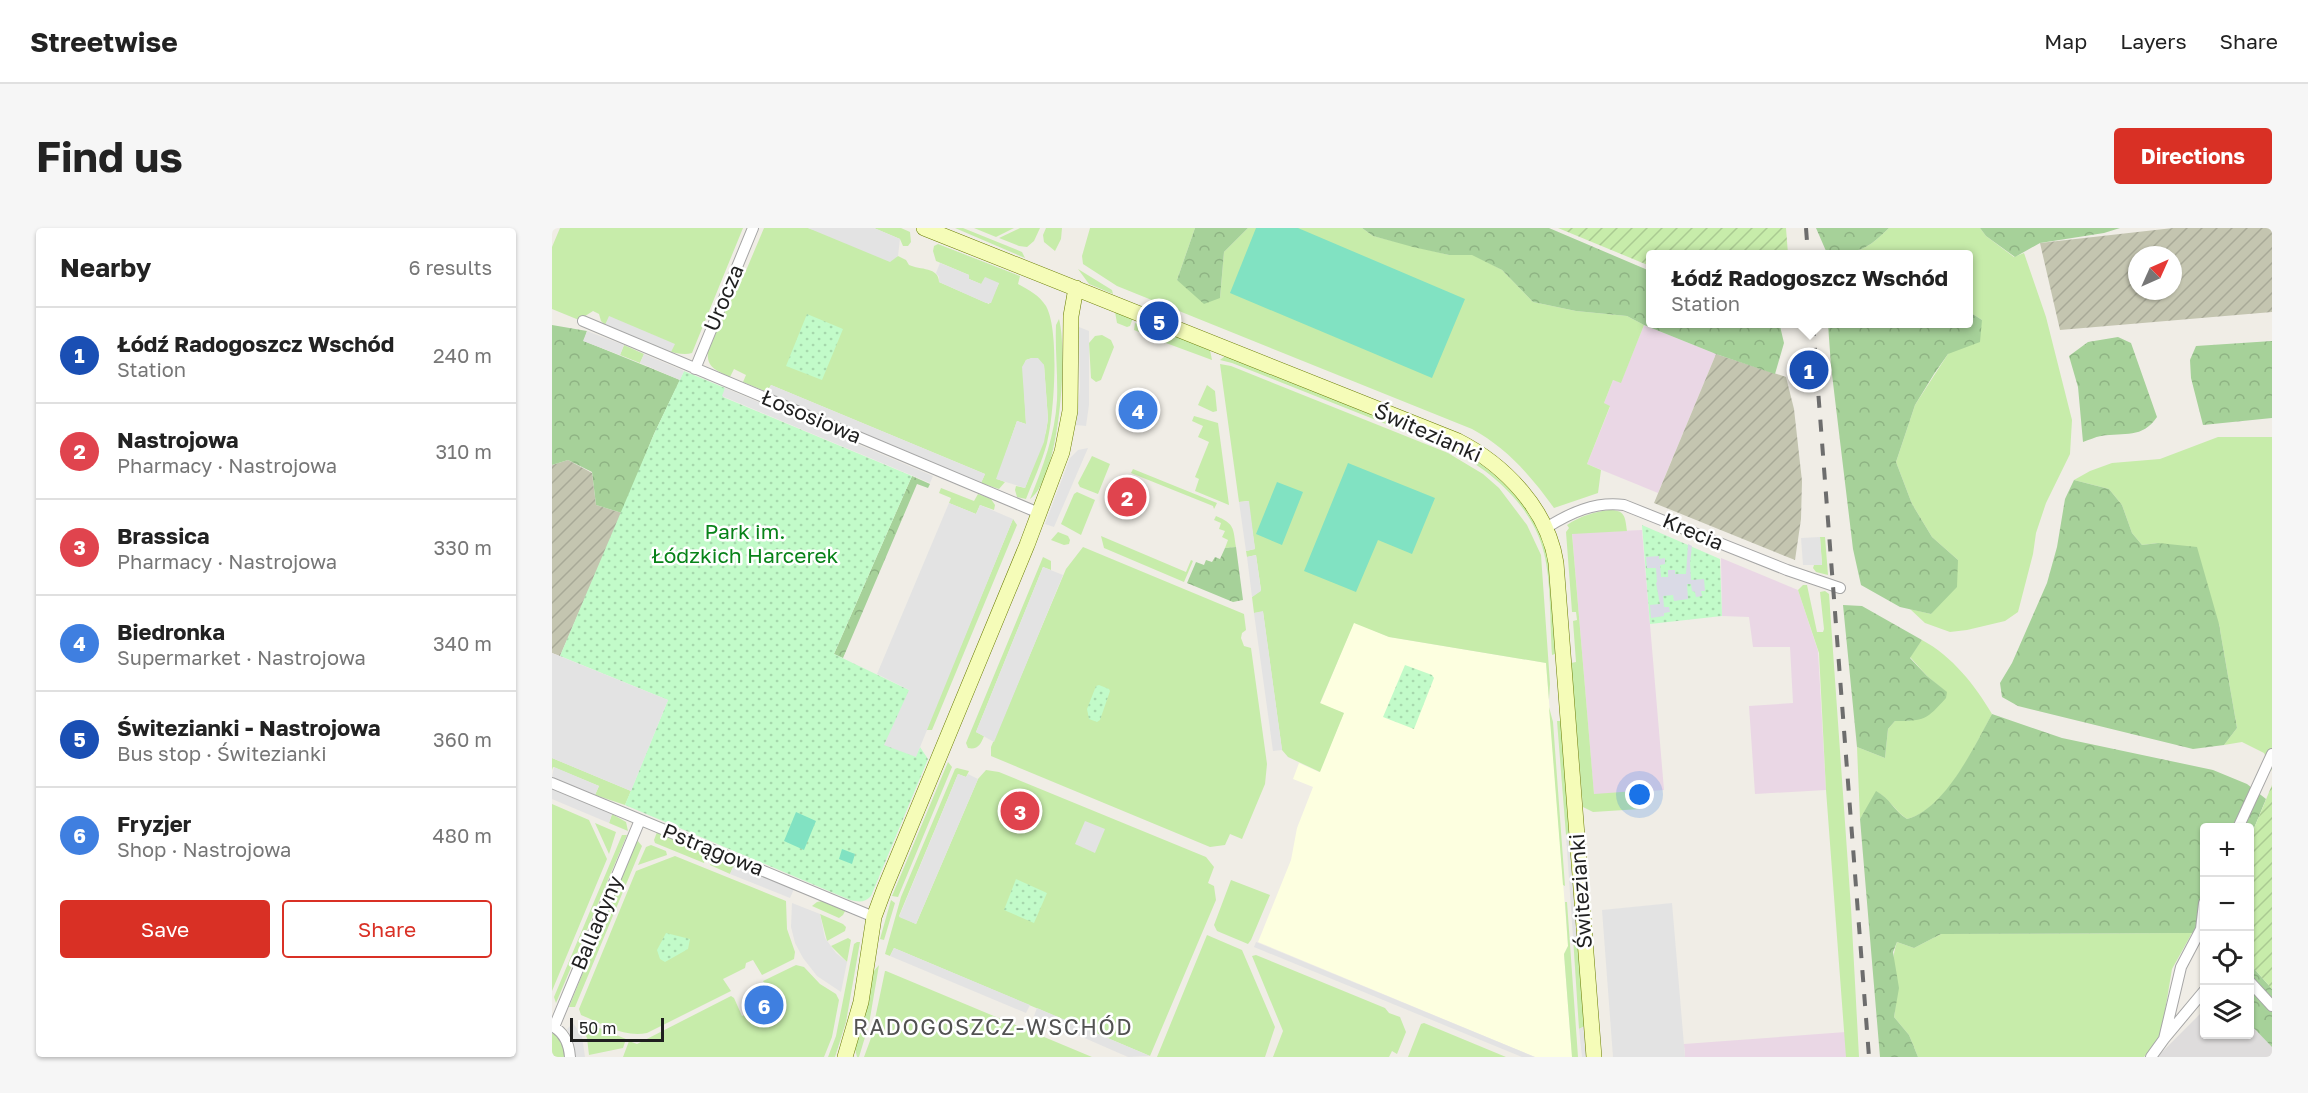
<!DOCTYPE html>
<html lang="en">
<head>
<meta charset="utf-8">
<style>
	body { margin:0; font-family:"Golos Text",sans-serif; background:#f6f6f6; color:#222 }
	.controls { position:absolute; right:18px; bottom:18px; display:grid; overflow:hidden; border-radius:6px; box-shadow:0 2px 4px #0004 }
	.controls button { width:54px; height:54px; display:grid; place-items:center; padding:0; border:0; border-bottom:2px solid #e0e0e0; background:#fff; color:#222; font:30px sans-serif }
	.compass { position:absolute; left:1576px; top:18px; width:54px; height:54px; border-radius:50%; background:#fff; box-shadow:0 2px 4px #0004; rotate:45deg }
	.scale { position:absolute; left:18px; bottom:15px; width:94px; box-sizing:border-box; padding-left:6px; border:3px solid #1f1f1f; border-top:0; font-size:16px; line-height:21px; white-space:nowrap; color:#1f1f1f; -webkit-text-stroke:4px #fff; paint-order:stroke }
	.you { position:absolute; left:1088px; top:567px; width:21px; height:21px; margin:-15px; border:4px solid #fff; border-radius:50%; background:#1a73e8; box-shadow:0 0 0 9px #1a73e833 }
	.badge { display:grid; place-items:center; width:39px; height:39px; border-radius:50%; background:#d93025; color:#fff; font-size:20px; font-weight:700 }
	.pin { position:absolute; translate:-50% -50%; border:3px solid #fff; box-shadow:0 2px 6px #0006 }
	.popup { position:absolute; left:1094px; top:22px; width:327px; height:78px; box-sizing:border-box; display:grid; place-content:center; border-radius:6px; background:#fff; filter:drop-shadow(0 2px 4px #0005); font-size:20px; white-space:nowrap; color:#767676 }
	.popup b { font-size:22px; color:#222 }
	.popup::after { content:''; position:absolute; left:50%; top:100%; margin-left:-12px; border:12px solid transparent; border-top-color:#fff }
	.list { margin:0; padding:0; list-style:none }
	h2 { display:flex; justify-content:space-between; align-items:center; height:78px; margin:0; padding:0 24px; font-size:26px }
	h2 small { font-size:20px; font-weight:400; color:#767676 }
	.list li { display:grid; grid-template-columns:39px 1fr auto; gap:18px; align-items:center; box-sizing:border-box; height:96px; padding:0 24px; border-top:2px solid #e0e0e0 }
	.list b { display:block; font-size:22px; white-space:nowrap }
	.list p { margin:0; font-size:20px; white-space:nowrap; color:#767676 }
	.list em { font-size:20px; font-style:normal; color:#767676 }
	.actions { display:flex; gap:12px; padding:18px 24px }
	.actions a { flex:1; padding:14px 0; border:2px solid #d93025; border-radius:6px; text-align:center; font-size:21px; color:#d93025 }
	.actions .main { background:#d93025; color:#fff }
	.icon { flex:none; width:33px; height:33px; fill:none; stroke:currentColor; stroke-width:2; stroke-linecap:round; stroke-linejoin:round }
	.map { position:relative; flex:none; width:1720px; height:829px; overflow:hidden; border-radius:6px }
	header { display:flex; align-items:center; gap:36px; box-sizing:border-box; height:84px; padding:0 30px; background:#fff; border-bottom:2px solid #e0e0e0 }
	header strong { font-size:28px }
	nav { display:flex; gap:33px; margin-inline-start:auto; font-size:21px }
	.intro { display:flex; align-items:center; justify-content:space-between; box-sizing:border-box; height:144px; padding:0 36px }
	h1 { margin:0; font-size:42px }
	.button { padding:15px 27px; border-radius:6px; background:#d93025; color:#fff; font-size:21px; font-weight:700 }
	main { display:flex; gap:36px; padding:0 36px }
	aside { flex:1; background:#fff; border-radius:6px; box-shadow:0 2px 4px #0004 }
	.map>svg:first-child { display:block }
	.residential { fill:#dedcdc }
	.industrial { fill:#ead7e5 }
	.education { fill:#fdffe0 }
	.construction { fill:url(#construction-furrows); fill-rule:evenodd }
	.grass { fill:#c7ecaa }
	.forest { fill:url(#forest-crowns) }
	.park { fill:url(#park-dots) }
	.garden { fill:url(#garden-furrows) }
	.pitch { fill:#81e2c2 }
	.parking { fill:#e3e3e3 }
	.plaza { fill:#dadae6 }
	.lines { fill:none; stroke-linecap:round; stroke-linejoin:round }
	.street-casing { stroke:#a6a6a6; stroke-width:12 }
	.secondary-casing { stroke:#687c01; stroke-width:16 }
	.street { stroke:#fff; stroke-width:10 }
	.secondary { stroke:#f5fcb8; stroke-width:15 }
	.rail { stroke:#6d6d6d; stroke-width:4; stroke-dasharray:12 12; stroke-linecap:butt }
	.labels { text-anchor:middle; stroke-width:5; stroke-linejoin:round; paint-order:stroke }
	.street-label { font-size:21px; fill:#1f1f1f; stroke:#fff }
	.park-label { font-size:21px; fill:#088319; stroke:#fff }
	.neighbourhood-label { font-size:22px; letter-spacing:1.5px; fill:#525252; stroke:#fff }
</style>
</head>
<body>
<header>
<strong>Streetwise</strong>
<nav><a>Map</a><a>Layers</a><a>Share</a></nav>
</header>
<div class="intro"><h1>Find us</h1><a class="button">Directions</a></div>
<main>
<aside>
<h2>Nearby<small>6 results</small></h2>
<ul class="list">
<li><span class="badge" style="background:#1a4fb4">1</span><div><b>Łódź Radogoszcz Wschód</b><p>Station</p></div><em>240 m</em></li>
<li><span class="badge" style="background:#e0444e">2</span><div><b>Nastrojowa</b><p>Pharmacy · Nastrojowa</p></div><em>310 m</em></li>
<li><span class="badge" style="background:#e0444e">3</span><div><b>Brassica</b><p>Pharmacy · Nastrojowa</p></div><em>330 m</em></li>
<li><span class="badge" style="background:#3f7fe0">4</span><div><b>Biedronka</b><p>Supermarket · Nastrojowa</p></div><em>340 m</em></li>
<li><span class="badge" style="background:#1a4fb4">5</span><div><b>Świtezianki - Nastrojowa</b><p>Bus stop · Świtezianki</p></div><em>360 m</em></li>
<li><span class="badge" style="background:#3f7fe0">6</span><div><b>Fryzjer</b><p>Shop · Nastrojowa</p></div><em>480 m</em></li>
</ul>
<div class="actions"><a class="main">Save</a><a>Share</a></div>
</aside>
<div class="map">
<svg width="1720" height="829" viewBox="0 0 1720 829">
	<defs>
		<pattern id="construction-furrows" width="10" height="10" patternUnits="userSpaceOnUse" patternTransform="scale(1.5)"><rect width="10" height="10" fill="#c4c5b0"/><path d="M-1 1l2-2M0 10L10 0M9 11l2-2" fill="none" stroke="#a8a997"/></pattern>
		<pattern id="forest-crowns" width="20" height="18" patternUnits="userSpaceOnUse" patternTransform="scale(1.5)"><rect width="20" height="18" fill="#a6d199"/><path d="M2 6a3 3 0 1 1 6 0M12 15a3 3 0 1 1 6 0" fill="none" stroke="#8eb383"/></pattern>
		<pattern id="park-dots" width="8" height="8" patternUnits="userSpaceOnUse" patternTransform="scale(1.5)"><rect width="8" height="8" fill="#c2fbc9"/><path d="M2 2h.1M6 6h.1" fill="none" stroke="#a6d7ac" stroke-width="1.8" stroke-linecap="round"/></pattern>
		<pattern id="garden-furrows" width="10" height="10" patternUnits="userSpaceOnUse" patternTransform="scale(1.5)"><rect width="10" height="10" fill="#c7ecaa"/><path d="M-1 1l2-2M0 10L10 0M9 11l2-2" fill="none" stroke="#aaca92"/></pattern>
	</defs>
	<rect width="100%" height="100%" fill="#f0ede6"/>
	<path class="residential" d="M1652,782V806H1698V787L1720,813V829H1605Z"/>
	<path class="industrial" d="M1092,97L1164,126L1106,265L1035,236L1058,179L1052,175L1061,152L1069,154Z
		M1090,302L1112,562L1042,567L1020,305Z
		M1169,330L1246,362L1266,423L1274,562L1203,566L1197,478L1241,475L1238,419H1201L1197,389L1170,388Z
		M1294,804V829H1133L1132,816Z"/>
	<path class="education" d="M802,394L837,409L994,435L1016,718L1012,726L1020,829H983L706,714L739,632L745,600L761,559L741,551L747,535L767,544L792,485L768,476Z"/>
	<path class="construction" d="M1621,0H1720V84L1508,102L1488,15ZM1585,27H1621V63H1585Z
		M1164,126L1234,149L1242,181L1250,253L1249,291L1243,332L1102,275Z
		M16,232L40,245L44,277L70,285L8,428L0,425V237Z"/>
	<path class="grass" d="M8,0H191L140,125C119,131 74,105 53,97L49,93L47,86L41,83L27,92L0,81V19Z
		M212,0H256L343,29L346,28L354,32L357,37C368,42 387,39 387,54L437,76L447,55L429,56L417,51V47L384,33L381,23L382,18L386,16L468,48L466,56C477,62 487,67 494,78C508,103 502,187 495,215C490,234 481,253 474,271L465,269L463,262L464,258L473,260L494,204L496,191L492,137L480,130L474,132L471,139L474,196L465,193L445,251L453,254L447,261L429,255L433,246L219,157L215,164L191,154L194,147L182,141L178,149C166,143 154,140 156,124L189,44L193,45Z
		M322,0H349L358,4L359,14L356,18H351L348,11Z
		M403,0H411L470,24L473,30Z
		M422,0H462L444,9Z
		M468,0H488L482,13L475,19L467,18L447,10Z
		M494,0H510L509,11L503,23L492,14L491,7Z
		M538,0H643L625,52L668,70L672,24L696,0H810L821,8L897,27L920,26L950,42L981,74L1024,83L1075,88L1092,97L1069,155L1061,152L1052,175L1058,178L1035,236L1049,242L1046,265L1002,280C979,248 955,220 920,201L565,58L531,36L530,28Z
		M1337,0H1428L1434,8L1462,29L1472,25L1494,89L1520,192L1518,226L1494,275L1484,305L1481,326L1466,384L1453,393L1415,402L1398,404L1373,395L1358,381L1379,386L1406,332L1380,309L1360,276L1344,234L1363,177L1396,126L1430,92L1416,83V27H1274V23C1307,26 1313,23 1337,0Z
		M526,41L560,62L561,66L537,56Z
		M563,84L581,90L578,98L575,99L565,95Z
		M507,91C516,124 508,251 478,271C491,239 503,207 505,172C506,147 503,122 504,97Z
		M583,95L612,107L611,111L608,112L582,102Z
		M616,105L658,122L660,132L614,115Z
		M550,107L559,112L562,119L549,152L544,154L539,150L537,115L543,108Z
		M72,117L92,126L88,135L68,127Z
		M673,128L898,218C939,238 977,272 992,316C997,329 997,344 998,357C1000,380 1002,403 1003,426L1000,427C998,396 999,353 992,325C981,278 938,241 897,221L680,135L668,132Z
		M668,136L679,138L896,225L931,246L947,260L975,297L989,327L998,456L997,472L994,435L837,409L802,395L768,475L792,485L768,544L736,529L730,522L711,384L702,385L700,369L709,362L704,327L695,329L694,323L703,321L696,273L687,274Z
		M655,157L663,163L665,183L661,184L646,177Z
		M642,188L666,195L677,277L643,263L647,251L643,249L657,214L646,209L651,198L640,193Z
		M1666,209H1720V543L1712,525L1690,514L1672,517L1685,500L1667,396L1606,315L1590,317L1580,305L1570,277L1557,261L1522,252L1538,243L1560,235L1608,231Z
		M540,228L558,236L546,266L528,259L526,255Z
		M581,241L665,275L662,281L661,278L579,245Z
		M389,260L422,273L426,266L439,271L443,277L442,282L428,277L424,286L397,275L399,270L387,265Z
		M525,264L543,272L529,307L509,296L522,266Z
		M1057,282C1073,282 1073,288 1075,303L1020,306L1042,566L1098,562L1095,576L1088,581L1041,584L1031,579L1019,435L1024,434L1021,393L1025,392L1024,384H1020L1014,304L1017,300L1015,297C1028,288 1042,284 1057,282Z
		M664,288C683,296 681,300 684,319L673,320L676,312L670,309L673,303L667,301L669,295L662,292Z
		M461,291L465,297L380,502H374Z
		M506,304L516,308L518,312L517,316L512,317L499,312Z
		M549,308L634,344L639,332L641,333L632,354L552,320Z
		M1268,309H1273L1276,347L1264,344L1261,340L1262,337H1270Z
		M531,319L692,386L694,402L690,405L689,410L692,418L699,420L715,536L713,556L690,611L678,606L673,617L658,619L439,528V519L514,341Z
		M491,329L499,333V342L491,339L424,504L432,508C429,516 426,522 416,520L414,515Z
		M1251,357H1255L1265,404H1271L1272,401L1268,364L1273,363L1277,366L1299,680L1307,829H1294L1274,562L1267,425L1246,362Z
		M1370,412C1400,428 1423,457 1440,486C1422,520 1394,581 1355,591C1343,583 1338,571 1325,564L1308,591L1305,519L1333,530L1336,501L1343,493H1356L1394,464L1375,448L1358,429Z
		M997,479L1001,494L1013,658L1011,657Z
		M1005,493H1009L1017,604L1014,607Z
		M0,530L79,563L73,577L43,567L47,558L1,539L0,542Z
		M396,534L400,539L346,669L340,668Z
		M405,540L417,543L414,549L406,546L347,688L364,696L426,551L434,542L447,544L654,629L662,639L656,655L662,658L664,672L598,828L342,720L338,728L333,726L349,669L403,541Z
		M0,576L37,592L55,631L0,763Z
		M60,586L74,594L76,603L57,595Z
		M43,595L64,604L57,626Z
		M105,604L148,623L153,629L152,635L103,615L102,612Z
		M70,607H75L4,775L2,769Z
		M85,612L90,618L23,779H17Z
		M99,617L114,623L115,627L86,637L94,619Z
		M123,628L234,673L235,701L243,724L242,731L210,747L201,732L194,735L193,740L171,751L179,763L95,805C72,810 49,795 29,787L27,781L84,643Z
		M167,631L182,637L178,646L158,637L160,633Z
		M679,652L718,667L699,712L696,716L665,703L662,697Z
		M339,672L343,675L332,712L328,711Z
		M270,673L293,683L291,687L287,690L260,678L265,674Z
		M1013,674H1015L1026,829H1020L1012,726L1016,718Z
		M268,686L291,696L294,699L293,703L275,713Z
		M1640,705L1620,741L1609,807L1592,829H1366L1357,807L1342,789C1347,764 1336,737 1345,714L1362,720L1389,706Z
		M655,707L690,722L723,799L713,829H605Z
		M1021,709L1026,712L1033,798L1027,801Z
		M296,710L299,712L295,734L279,718Z
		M305,714H308L294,794L283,829H276L284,808L302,716Z
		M704,727L833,780L837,785L848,789L854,804L845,826L840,823L837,829H721L731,803L700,728Z
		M244,737L252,739L268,756L284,766L287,772L280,809L272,829H71L77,813L85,816L179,768L182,770L190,788L195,786L193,777L208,769L213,772L219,769L211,753Z
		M327,737L317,796L307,829H305L303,821L312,793L321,744Z
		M333,743H334L540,829H312L319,810Z
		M28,792L74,811L71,820L37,827L35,810L27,795Z
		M872,795L954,829H856L869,796Z
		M0,805C9,811 13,819 12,829H0Z"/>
	<path class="forest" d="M643,0H696L672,24L668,70L652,76L625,52Z
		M810,0H997L1098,43V96H1223L1228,98L1232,115L1223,146L1164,126L1092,97L1075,88L1024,83L981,74L950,42L920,27H897L861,19L821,8Z
		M1264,0H1337C1313,23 1307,26 1274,23Z
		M1428,0H1568L1552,5L1488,15L1463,29L1434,8Z
		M1416,83L1430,92L1428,114L1396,126L1382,146L1363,177L1344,234L1360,276L1380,309L1406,332L1405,359L1379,386L1348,379L1309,357L1301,321L1279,138L1276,96H1416Z
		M0,97L35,103L32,113L128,152L102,206L70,285L44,277L40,244L16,232L0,237Z
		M1566,109L1579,115L1605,189C1590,211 1573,204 1549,208C1543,209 1537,212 1531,214L1526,159L1517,128L1536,114Z
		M1720,113V190L1651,197L1639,150L1638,132L1644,118Z
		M360,248L378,256L376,260L365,256L291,430L282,426Z
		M1522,252L1557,261L1570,277L1580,305L1590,317L1606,315L1645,319L1667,396L1685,500L1672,517L1641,521L1466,478L1450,469L1448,455L1460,435L1495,355L1505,319L1513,271Z
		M684,319L691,372L681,374L635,355L644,334L652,337L654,332L660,334L663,329L668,331L673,320Z
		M1291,377L1310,378L1370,412L1358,430L1375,448L1395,464L1394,470C1374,492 1373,493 1343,493L1336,501L1333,530L1305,519Z
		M1440,486L1510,510L1661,542L1695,556L1714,571L1698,610V600H1652V703L1640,705L1389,706L1362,720L1345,714L1341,724L1347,760L1342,789L1357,807L1366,829H1328L1308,591L1324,563C1338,570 1342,583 1355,591C1393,581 1422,519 1440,486Z
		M1698,736L1720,761V819L1698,796Z"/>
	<path class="park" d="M255,86L291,101L270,152L234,138Z
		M132,143L173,160L171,169L360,248L282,426L357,462L363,529L368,519L376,531L319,668C313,675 306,674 298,672L73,577L116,472L8,428L102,206Z
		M1090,297L1168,331L1170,388L1098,396Z
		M853,437L880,447L882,450L862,501L831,489Z
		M547,457L557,461L558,463L548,492L545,494L537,491L535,481L544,458Z
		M464,651L495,665L482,695L452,682Z
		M114,705L138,711L136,721L113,734L108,731L105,722Z"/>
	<path class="garden" d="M1006,0H1234L1236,26L1098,27V38Z
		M1720,557V761L1698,736V610Z"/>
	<path class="pitch" d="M704,0H746L913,71L880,150L678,65Z
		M796,235L883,270L860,326L826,312L804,364L752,343Z
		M725,254L751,264L730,317L704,306Z
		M244,584L264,593L252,622L232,613Z
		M290,621L303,626L300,636L287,631Z"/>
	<path class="parking" d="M256,0H322L348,11L346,28L338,34Z
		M388,35L417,47V51L429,56L433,49L447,55L439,75H434L387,54V49L384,45Z
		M57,88L123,116L119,124L53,97Z
		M527,99L537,103V177L534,198L524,197L528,159Z
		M35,103L72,117L68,127L31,113Z
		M92,126L132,143L128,152L88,135Z
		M480,130H486L492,137L496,191L492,214L473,260L444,251L465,193L474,196L470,139L474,132Z
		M219,157L433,246L429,255L215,164Z
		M173,160L381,248L378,255L170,168Z
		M536,220L502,299L493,296L518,230L526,222Z
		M697,273L703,321L694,323L687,274Z
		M397,275L424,286L428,277L461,291L364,529L332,517L357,462L325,446Z
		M1268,309L1270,337H1251L1249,310Z
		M704,327L709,363L700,369L695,329Z
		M491,339L511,347L442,514L424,504Z
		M711,383L730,522L721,523L702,385Z
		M0,425L116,472L79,563L0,530Z
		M2,539L47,558L43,567L0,549Z
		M406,546L414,549L416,546L426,551L364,696L347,689Z
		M0,561L60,586L57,595L0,571Z
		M533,593L553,601L543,625L523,616Z
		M1018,604L1026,712L1021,709L1014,608Z
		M182,637L242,661L238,670L178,646Z
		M240,675L268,686L273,710L284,725L295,734L289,764L265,748L251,730L243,715L239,699Z
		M1120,675L1133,829H1061L1050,682Z
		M704,714L983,829H970L702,719Z
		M342,720L478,777L474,785L338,728Z
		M485,780L598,828L576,829L482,788Z
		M21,795L30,808L33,829H23V818L15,801Z
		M1033,798L1035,829H1030L1027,801Z"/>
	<path class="plaza" d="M1136,316L1140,318L1138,335L1139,352L1152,351L1153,363H1149L1150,368L1144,369L1143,364L1140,363L1139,356H1135L1136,371L1122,373L1121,367L1111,368L1112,379H1117L1118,384L1112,385V388L1099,390L1098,377L1108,376L1104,355L1105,354L1104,340H1095L1094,329L1107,328V331L1113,330V336L1108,337L1109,349H1116V342H1123V346H1134Z"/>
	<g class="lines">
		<defs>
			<path id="street" d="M31,93L487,285
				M143,141L201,0
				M994,300C1018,285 1043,273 1072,277L1235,342L1288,360
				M0,555L322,689
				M1686,600L1720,526
				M1649,701L1629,739L1612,811L1652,763
				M1652,706L1649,701L1652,675
				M1698,754L1720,778
				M0,798C12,804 17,815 18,829
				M2,799L88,592
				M1599,829L1612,811"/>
			<path id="secondary" d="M372,0L906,213C953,237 996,282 1004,335L1042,829
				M293,829L309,774L322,689L332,662L475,317L510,224L518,183L519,88L524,60"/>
		</defs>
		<use href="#street" class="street-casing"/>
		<use href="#secondary" class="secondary-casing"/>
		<use href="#street" class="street"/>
		<use href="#secondary" class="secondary"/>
		<path class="rail" d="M1254,0L1256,27
			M1261,96L1317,829"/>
	</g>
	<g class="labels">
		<g class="street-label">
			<text transform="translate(172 70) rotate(-67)" y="7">Urocza</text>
			<text transform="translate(259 189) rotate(23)" y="7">Łososiowa</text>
			<text transform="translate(876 205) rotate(24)" y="7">Świtezianki</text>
			<text transform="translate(1141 304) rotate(23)" y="7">Krecia</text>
			<text transform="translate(161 622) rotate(22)" y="7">Pstrągowa</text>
			<text transform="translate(1029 663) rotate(-94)" y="7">Świtezianki</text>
			<text transform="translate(45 695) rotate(-67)" y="7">Balladyny</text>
		</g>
		<g class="park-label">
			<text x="193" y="311">Park im.<tspan x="193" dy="24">Łódzkich Harcerek</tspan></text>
		</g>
		<g class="neighbourhood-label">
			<text x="441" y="807">RADOGOSZCZ-WSCHÓD</text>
		</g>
	</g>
</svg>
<div class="controls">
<button>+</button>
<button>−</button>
<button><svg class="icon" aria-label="locate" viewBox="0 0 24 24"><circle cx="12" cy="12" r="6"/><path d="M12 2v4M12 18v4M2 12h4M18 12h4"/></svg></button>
<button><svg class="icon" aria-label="layers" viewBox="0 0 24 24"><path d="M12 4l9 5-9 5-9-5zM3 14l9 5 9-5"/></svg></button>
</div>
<svg class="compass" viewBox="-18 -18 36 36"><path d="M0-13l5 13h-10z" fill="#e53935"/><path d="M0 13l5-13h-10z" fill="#767676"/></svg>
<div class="scale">50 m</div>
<div class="you"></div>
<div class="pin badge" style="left:1257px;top:142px;background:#1a4fb4">1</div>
<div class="popup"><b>Łódź Radogoszcz Wschód</b>Station</div>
<div class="pin badge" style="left:575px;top:269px;background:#e0444e">2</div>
<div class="pin badge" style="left:468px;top:583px;background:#e0444e">3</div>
<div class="pin badge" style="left:586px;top:182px;background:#3f7fe0">4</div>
<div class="pin badge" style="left:607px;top:93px;background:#1a4fb4">5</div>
<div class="pin badge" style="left:212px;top:777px;background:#3f7fe0">6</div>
</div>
</main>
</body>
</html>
